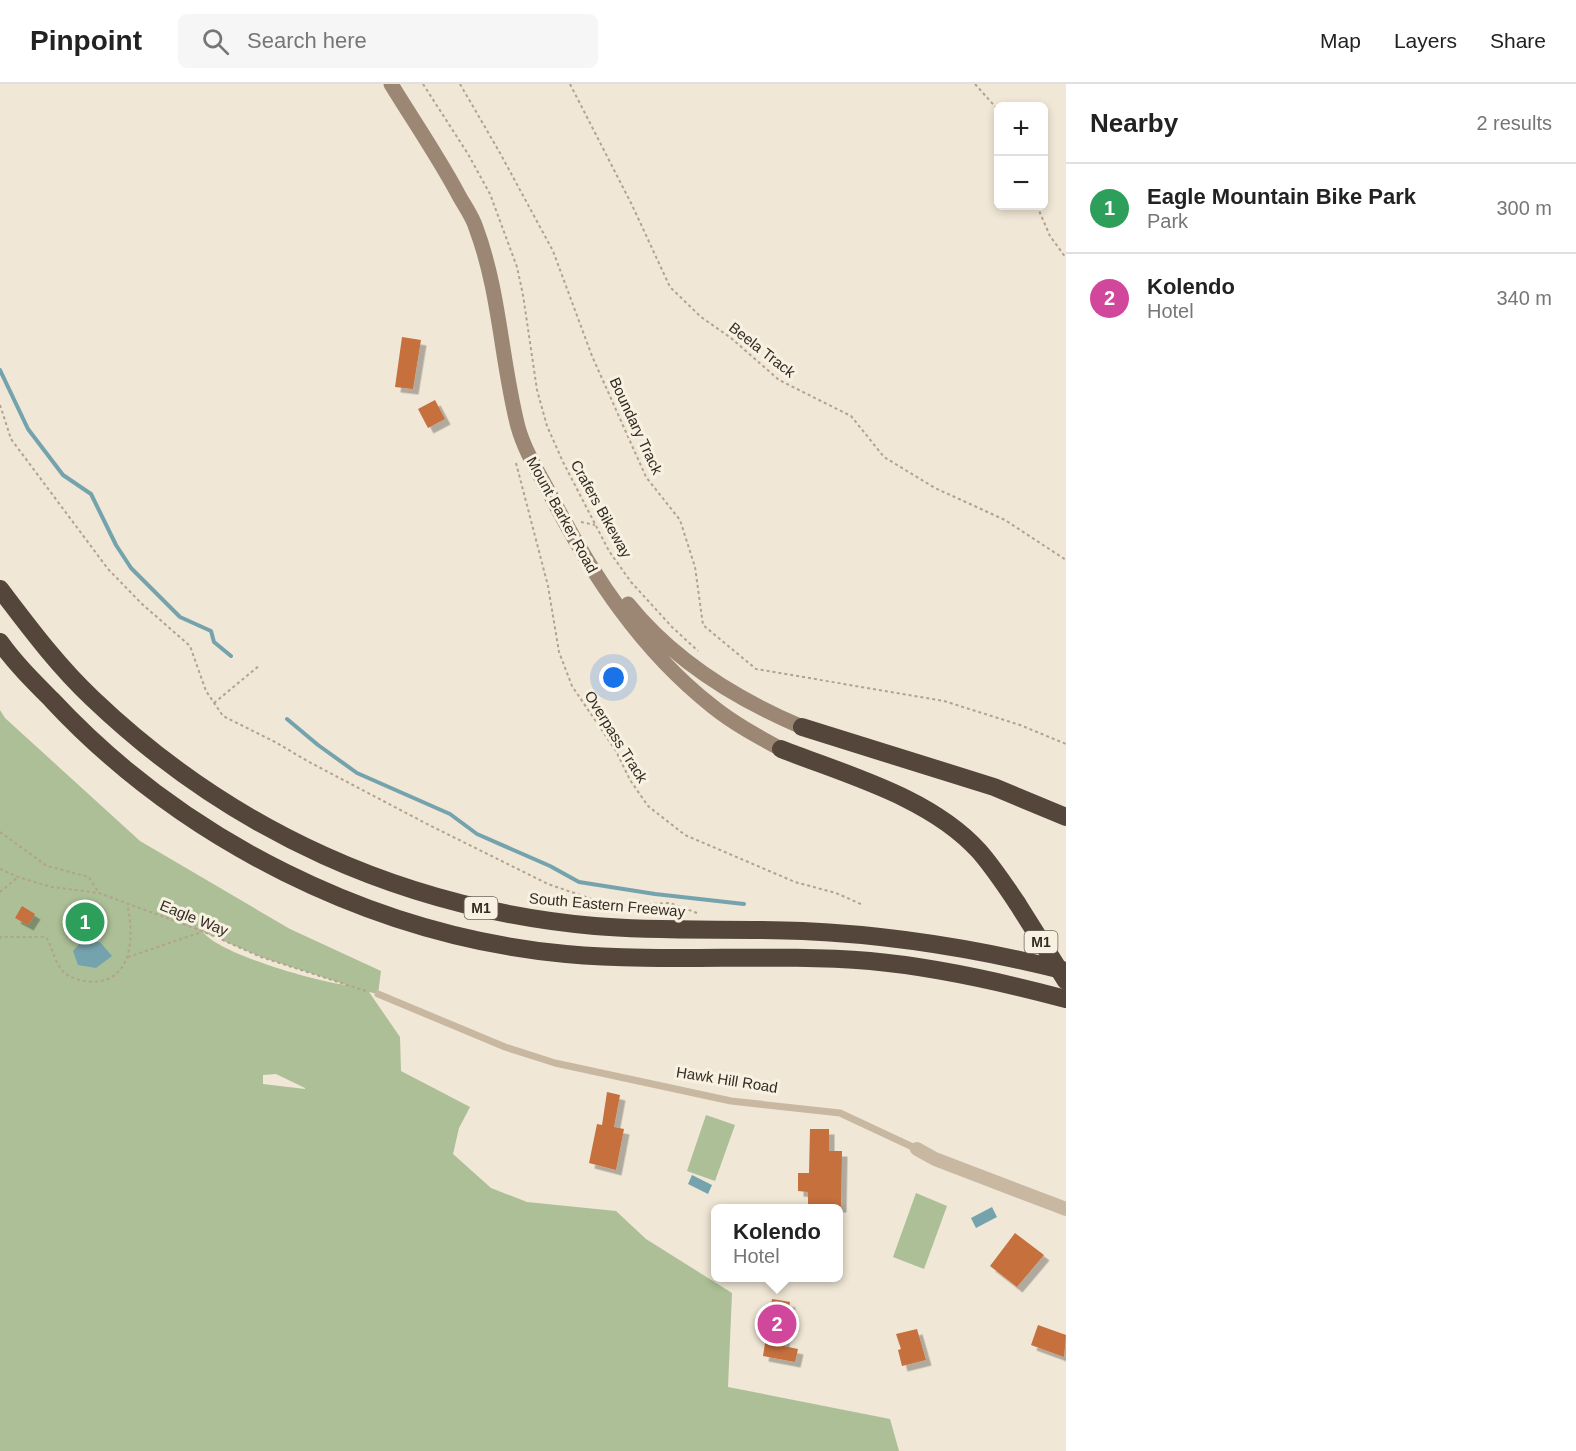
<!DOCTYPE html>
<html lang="en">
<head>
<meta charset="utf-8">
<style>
	body { margin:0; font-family:Arial,sans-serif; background:#f6f6f6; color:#222 }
	.controls { position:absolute; right:18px; top:18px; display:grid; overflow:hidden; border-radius:9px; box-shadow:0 3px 9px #0003 }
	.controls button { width:54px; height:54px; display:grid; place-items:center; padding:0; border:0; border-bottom:2px solid #e0e0e0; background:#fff; color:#222; font:30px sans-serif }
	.you { position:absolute; left:614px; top:594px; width:21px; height:21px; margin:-15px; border:4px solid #fff; border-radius:50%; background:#1a73e8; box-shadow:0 0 0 9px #1a73e833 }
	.badge { display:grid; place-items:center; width:39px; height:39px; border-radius:50%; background:#1a4853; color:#fff; font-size:20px; font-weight:700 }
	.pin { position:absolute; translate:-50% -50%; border:3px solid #fff; box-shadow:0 2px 6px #0006 }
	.popup { position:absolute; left:711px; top:1120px; width:132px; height:78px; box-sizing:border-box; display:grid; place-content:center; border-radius:9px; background:#fff; filter:drop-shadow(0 2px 4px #0005); font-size:20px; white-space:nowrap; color:#767676 }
	.popup b { font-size:22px; color:#222 }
	.popup::after { content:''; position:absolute; left:50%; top:100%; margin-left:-12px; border:12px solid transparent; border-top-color:#fff }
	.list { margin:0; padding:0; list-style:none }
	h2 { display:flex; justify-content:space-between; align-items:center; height:78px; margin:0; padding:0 24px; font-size:26px }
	h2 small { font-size:20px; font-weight:400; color:#767676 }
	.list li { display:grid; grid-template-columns:39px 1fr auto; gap:18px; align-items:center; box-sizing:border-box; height:90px; padding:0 24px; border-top:2px solid #e0e0e0 }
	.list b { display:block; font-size:22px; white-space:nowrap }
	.list p { margin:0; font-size:20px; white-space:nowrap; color:#767676 }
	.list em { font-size:20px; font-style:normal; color:#767676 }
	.icon { flex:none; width:33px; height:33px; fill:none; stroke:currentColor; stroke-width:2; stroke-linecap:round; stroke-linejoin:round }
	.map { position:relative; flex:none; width:1066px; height:1367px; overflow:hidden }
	header { display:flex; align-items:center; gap:36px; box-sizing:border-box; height:84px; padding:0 30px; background:#fff; border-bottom:2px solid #e0e0e0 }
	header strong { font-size:28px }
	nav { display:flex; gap:33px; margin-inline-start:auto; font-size:21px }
	.search { width:420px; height:54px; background:#f6f6f6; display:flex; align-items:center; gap:15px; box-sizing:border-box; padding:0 21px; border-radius:9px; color:#767676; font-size:22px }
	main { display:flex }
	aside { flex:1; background:#fff }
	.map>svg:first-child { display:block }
	.green { fill:#acbf96; fill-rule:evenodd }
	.water { fill:#75a3ad }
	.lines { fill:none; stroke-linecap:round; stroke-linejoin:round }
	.stream { stroke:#75a3ad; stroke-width:4 }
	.building { fill:#c6703d; filter:url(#shadow) }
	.path { stroke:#b3a28c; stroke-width:2; stroke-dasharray:3 3; stroke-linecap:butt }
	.lane { stroke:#c8b8a2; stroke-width:7 }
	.street { stroke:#c8b8a2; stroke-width:14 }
	.secondary { stroke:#9b8774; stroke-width:15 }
	.highway { stroke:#54463b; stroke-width:18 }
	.highway-bridge { stroke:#54463b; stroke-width:18 }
	.labels { text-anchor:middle; stroke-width:6; stroke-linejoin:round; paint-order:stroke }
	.shield { fill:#f8f1e1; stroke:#6d665d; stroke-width:1.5 }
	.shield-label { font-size:14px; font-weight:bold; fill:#322b24 }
	.street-label { font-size:15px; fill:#322b24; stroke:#f8f1e1 }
</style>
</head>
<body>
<header>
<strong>Pinpoint</strong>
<div class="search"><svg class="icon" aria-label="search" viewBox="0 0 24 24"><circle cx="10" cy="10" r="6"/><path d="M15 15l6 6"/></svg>Search here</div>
<nav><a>Map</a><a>Layers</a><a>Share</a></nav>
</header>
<main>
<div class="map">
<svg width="1066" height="1367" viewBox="0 0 1066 1367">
	<defs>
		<filter id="shadow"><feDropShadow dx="5.5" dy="5.5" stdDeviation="0" flood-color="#0004"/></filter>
	</defs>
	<rect width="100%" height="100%" fill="#f0e7d6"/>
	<path class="green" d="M0,626L5,634L140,757L290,845L381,887L378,910L369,908L400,953L401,987L470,1023L459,1044L453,1070L491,1104L527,1118L616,1127L646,1155L732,1209L728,1303L890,1335L899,1367H0ZM203,848L261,873L347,901C318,898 219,870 203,848ZM276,990L305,1004V1005L263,1000V991Z
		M706,1031L735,1041L715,1097L687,1087Z
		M916,1109L947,1122L924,1185L893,1173Z"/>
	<path class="water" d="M100,858L112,872L96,884L78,881L73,867L80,859Z
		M692,1091L712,1101L708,1110L688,1100Z
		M992,1123L997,1133L976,1144L971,1134Z"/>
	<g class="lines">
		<path class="stream" d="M0,286L28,345L63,391L91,410L116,461L131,484L180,533L211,547L214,558L231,572
			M287,635L318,661L357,689L450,730L477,750L550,782L579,798L655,810L744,820"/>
	</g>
	<path class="building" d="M402,253L421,256L413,305L395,303Z
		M435,316L445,335L428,344L418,325Z
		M22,822L35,830L28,841L15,834Z
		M607,1008L620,1011L614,1043L624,1045L616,1086L589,1079L597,1040L602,1041Z
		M810,1045H829V1067H842L841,1123L808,1125V1108L798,1107V1089H809Z
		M1015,1149L1044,1171L1017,1203L990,1182Z
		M772,1215L790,1218L783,1262L798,1265L795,1278L763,1272Z
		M1038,1241L1066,1251L1064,1273L1031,1261Z
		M917,1245L926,1276L902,1282L898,1266L901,1265L896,1250Z"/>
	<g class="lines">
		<path class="path" d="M423,0L468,70L490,110L517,183L523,211L537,306L547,342L563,378L609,467L631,498L672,543L698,567
			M460,0L500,69L553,167L592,272L646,393L680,436L695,483L703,541L756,585L944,617L1020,641L1066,660
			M570,0L632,121L670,203L701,233L731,254L779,296L851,332L884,373L935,404L1005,436L1066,476
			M975,0L999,27
			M1037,122L1050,152L1066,174
			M0,321L11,355L108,485L142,520L190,562L206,607L223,632L275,658L311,679L429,741L548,800L612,822L670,819L697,829
			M516,379L548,502L559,568L572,602L616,667L630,696L648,722L685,751L795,798L836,809L863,821
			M581,438L595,441
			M214,619L260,581
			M0,748L47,782L89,793L99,809
			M0,785L18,793L52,803L99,809L202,847L261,873L369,908
			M0,808L18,793
			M0,855L1,853H46C54,866 55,884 69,892C78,897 92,899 101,897C135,890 133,846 127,819
			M128,873L202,848"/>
		<path class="lane" d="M378,910L505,963L555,979L731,1017L840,1029L917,1065"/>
		<path class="street" d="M917,1065L935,1075L1066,1125"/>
		<path class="secondary" d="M391,0C413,36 437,71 457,108C463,120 472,131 476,144C500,208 501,277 518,343C525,368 539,389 551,412C592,491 641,566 712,622C733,639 757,652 781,665
			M628,520C673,576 736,615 802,643"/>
		<path class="highway" d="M0,505C29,543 57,581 92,614C231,747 404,825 595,842C664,848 733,844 803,847C893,851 979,865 1066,887
			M0,558C15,579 33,597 51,615C182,756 373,852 566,870C667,879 769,869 870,877C937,883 1002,898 1066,915
			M802,643L994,703L1066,733
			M781,665C847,691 930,713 979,767C993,783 1005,801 1017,819"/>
		<path class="highway-bridge" d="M1017,819L1066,897"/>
	</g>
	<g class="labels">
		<g class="shield">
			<rect x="464.5" y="813" width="33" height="22" rx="4.5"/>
			<rect x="1024.5" y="847" width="33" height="22" rx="4.5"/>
		</g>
		<g class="shield-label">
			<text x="481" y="829">M1</text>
			<text x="1041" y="863">M1</text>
		</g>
		<g class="street-label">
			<text transform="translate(762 266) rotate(38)" y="5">Beela Track</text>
			<text transform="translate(636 342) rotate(65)" y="5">Boundary Track</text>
			<text transform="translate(601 425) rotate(61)" y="5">Crafers Bikeway</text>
			<text transform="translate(562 431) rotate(61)" y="5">Mount Barker Road</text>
			<text transform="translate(616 653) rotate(58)" y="5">Overpass Track</text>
			<text transform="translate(607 821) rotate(5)" y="5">South Eastern Freeway</text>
			<text transform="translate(194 834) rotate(22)" y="5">Eagle Way</text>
			<text transform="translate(727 996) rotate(9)" y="5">Hawk Hill Road</text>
		</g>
	</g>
</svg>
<div class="controls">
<button>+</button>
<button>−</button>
</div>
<div class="you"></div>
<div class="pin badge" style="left:85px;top:838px;background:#2e9e5b">1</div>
<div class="pin badge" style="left:777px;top:1240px;background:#d1479c">2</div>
<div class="popup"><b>Kolendo</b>Hotel</div>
</div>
<aside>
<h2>Nearby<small>2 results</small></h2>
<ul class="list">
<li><span class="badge" style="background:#2e9e5b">1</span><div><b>Eagle Mountain Bike Park</b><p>Park</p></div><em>300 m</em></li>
<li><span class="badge" style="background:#d1479c">2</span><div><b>Kolendo</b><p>Hotel</p></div><em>340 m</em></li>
</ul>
</aside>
</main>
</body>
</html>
